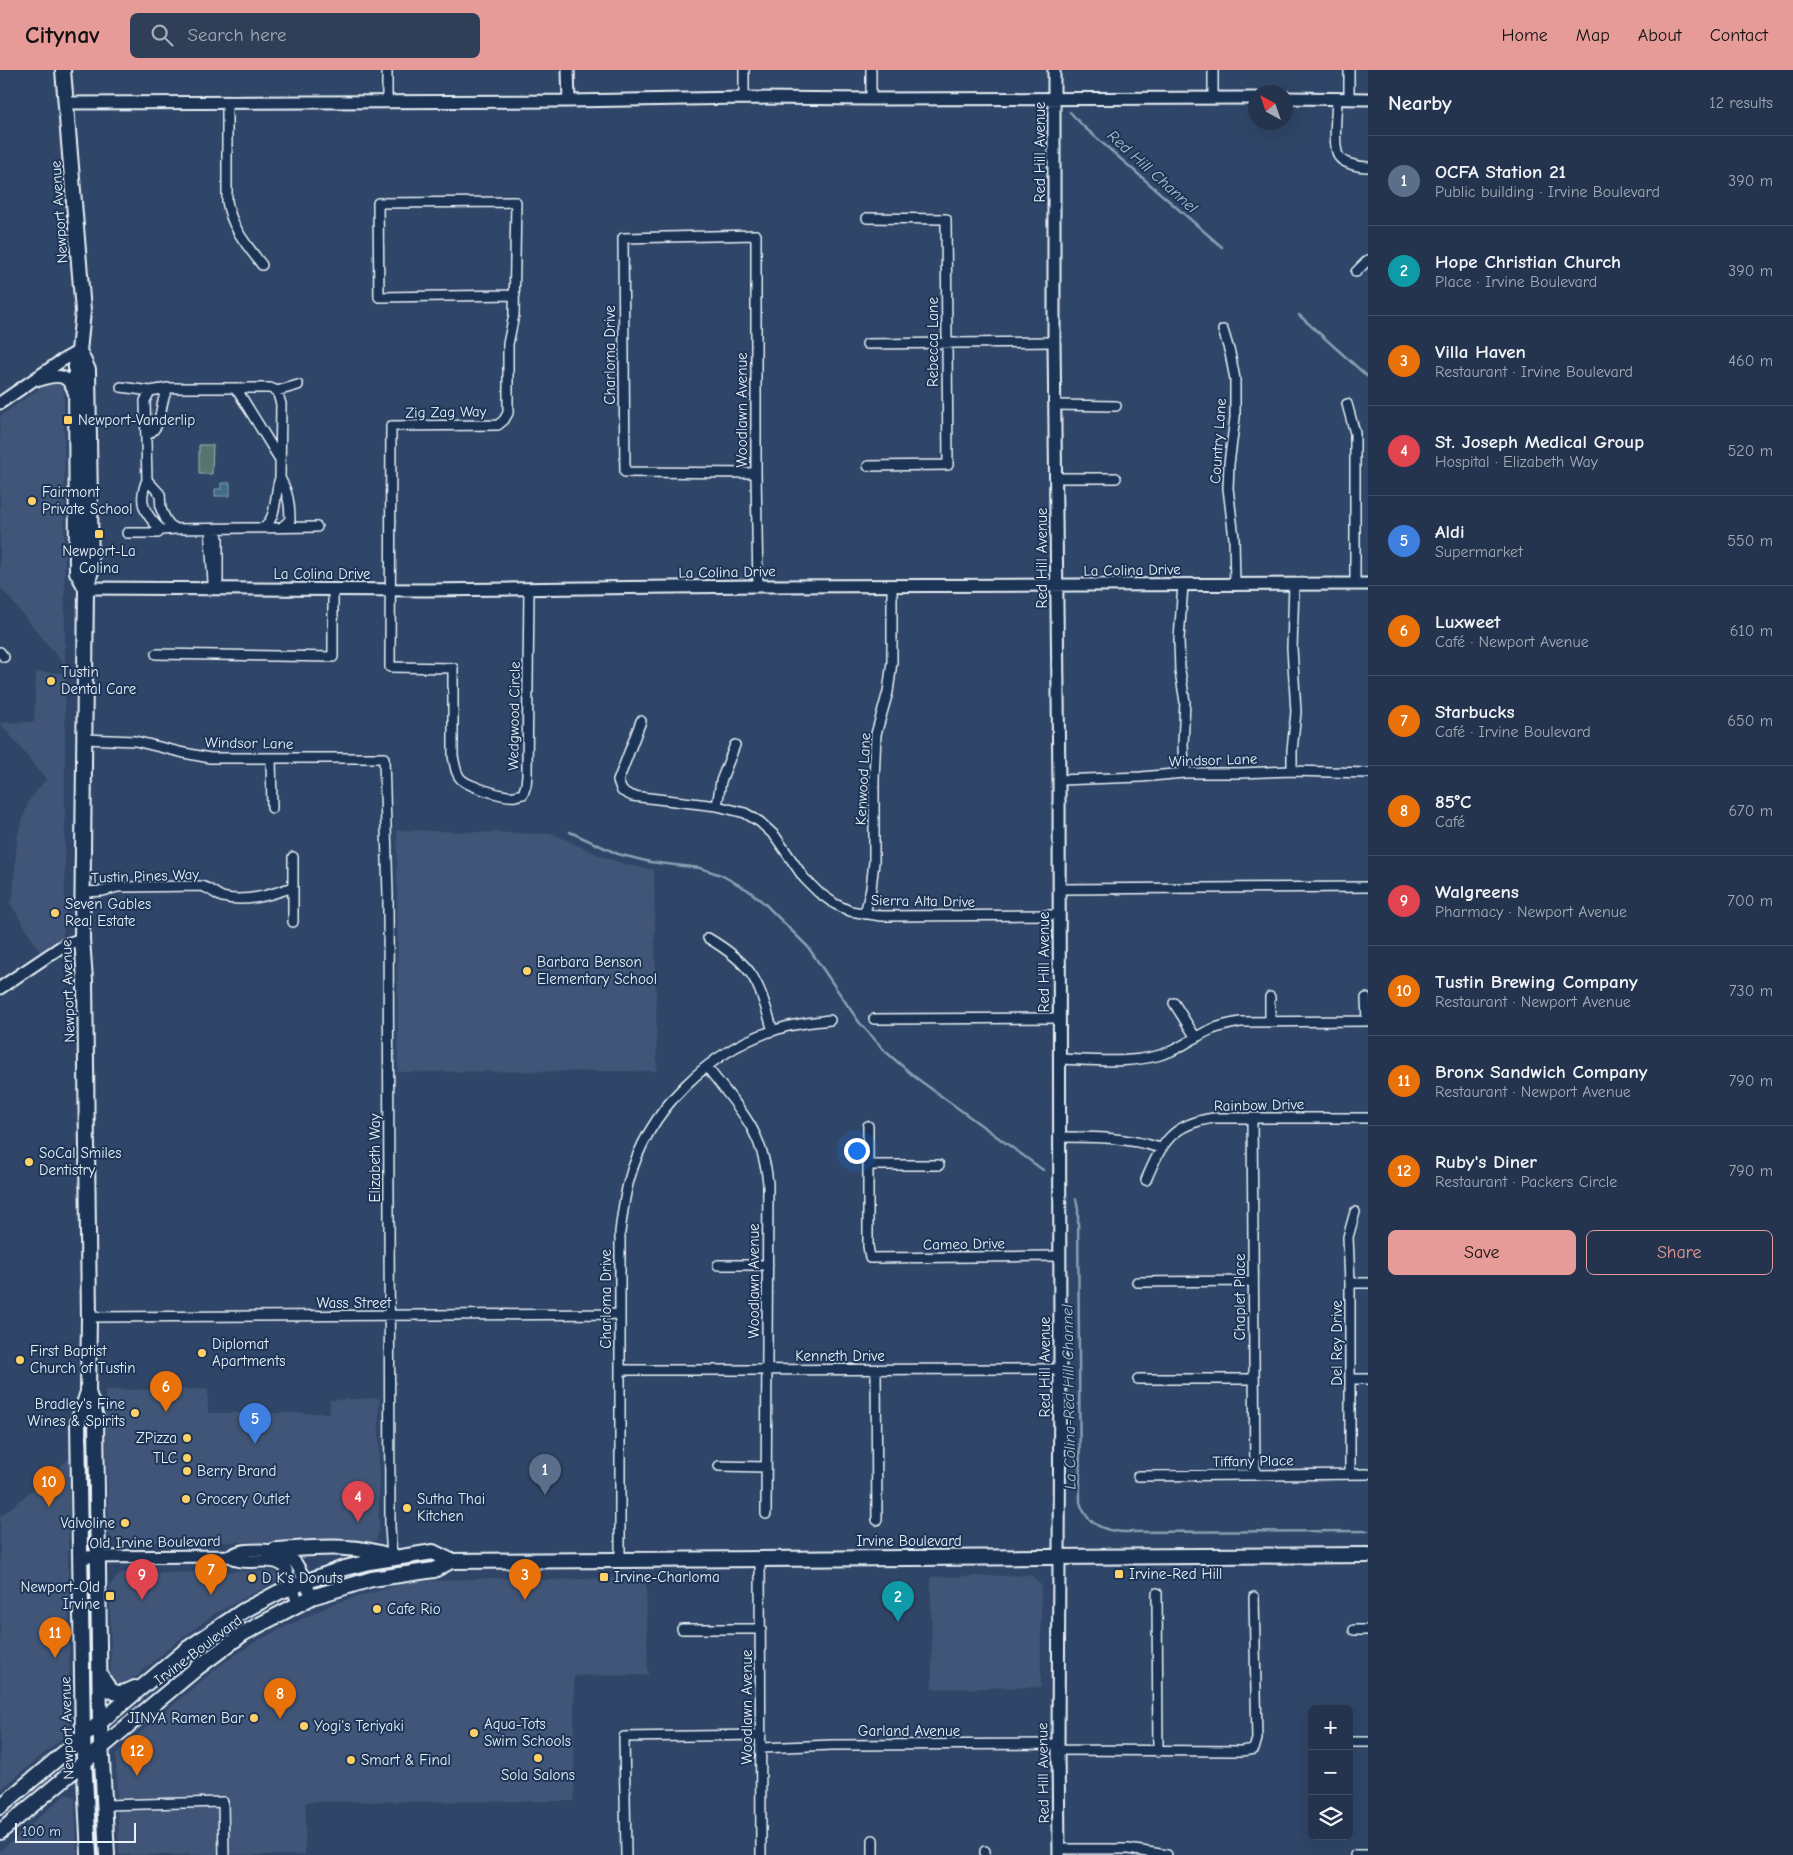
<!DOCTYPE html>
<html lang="en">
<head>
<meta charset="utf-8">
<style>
	body { margin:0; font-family:"Comic Neue",sans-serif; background:#303f58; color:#f1f3f6 }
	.controls { position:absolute; right:15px; bottom:15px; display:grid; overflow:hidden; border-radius:8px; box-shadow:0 5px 20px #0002 }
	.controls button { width:45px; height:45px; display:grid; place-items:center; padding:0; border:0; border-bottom:1px solid #414f66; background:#24344e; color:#f1f3f6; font:25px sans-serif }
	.compass { position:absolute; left:1248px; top:15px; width:45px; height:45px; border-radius:50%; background:#24344e; box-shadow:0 5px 20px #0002; rotate:320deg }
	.scale { position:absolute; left:15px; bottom:12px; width:121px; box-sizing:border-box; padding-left:5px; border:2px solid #e8f1f8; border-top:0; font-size:14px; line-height:18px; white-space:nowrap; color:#e8f1f8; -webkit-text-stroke:4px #1d3557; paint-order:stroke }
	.you { position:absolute; left:856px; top:1080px; width:18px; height:18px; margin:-12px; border:4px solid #fff; border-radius:50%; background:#1a73e8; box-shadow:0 0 0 8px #1a73e833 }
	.badge { display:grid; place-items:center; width:32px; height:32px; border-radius:50%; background:#e69b98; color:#fff; font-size:16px; font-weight:700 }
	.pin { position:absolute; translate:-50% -41px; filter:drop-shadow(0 1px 2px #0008) }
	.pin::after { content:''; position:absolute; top:26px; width:18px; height:15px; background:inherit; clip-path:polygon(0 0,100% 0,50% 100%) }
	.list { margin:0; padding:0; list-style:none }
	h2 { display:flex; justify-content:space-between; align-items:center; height:65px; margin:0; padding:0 20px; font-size:21px }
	h2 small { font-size:16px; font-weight:400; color:#a3aab6 }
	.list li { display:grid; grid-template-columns:32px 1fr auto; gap:15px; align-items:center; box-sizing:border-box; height:90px; padding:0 20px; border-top:1px solid #414f66 }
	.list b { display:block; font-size:19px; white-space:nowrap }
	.list p { margin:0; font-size:16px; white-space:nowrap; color:#a3aab6 }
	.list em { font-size:16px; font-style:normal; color:#a3aab6 }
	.actions { display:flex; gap:10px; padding:15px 20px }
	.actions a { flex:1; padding:11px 0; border:1px solid #e69b98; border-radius:8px; text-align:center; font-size:18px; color:#e69b98 }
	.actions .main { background:#e69b98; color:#111 }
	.icon { flex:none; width:28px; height:28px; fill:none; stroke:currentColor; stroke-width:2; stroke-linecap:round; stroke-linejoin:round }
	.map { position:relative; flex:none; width:1368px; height:1785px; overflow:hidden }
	header { display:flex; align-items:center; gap:30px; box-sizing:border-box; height:70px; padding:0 25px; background:#e69b98; color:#111 }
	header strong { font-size:24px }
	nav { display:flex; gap:28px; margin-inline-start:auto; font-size:18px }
	.search { width:350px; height:45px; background:#303f58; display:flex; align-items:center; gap:12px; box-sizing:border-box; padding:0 18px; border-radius:8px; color:#a3aab6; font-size:19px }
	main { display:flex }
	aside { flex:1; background:#24344e }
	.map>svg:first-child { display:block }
	.built { fill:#415477 }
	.green { fill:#59736f; stroke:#a0b2b4 }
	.water { fill:#406c84; stroke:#83a1b2 }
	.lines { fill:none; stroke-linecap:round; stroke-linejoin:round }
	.stream { stroke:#83a1b2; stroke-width:2.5 }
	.street-casing { stroke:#e8f1f8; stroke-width:12 }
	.secondary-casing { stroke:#e8f1f8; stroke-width:15 }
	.primary-casing { stroke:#e8f1f8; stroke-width:18 }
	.street { stroke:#1d3557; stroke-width:9 }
	.secondary { stroke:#1d3557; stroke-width:11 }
	.primary { stroke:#1d3557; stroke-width:14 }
	.poi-dot { fill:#ffd166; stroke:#1d3557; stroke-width:2 }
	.labels { text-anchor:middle; stroke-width:4; stroke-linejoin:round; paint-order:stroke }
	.street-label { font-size:15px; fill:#e8f1f8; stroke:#1d3557 }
	.poi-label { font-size:15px; fill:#e8f1f8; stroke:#1d3557; text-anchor:start }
	.water-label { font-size:16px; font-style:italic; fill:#adc2cf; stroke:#1d3557 }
</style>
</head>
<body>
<header>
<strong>Citynav</strong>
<div class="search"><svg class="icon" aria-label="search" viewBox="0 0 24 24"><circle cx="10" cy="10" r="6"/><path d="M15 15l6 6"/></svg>Search here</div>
<nav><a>Home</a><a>Map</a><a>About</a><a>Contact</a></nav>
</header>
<main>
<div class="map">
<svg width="1368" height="1785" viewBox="0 0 1368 1785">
	<rect width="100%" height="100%" fill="#304668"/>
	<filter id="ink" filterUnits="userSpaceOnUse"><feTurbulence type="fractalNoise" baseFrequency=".02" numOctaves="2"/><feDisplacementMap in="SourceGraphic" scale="10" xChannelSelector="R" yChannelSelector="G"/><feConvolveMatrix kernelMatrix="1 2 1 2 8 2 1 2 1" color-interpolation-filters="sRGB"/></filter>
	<g filter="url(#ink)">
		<path class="built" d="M53,312L61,315L64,322L65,595L0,517V346L48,313Z
			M36,602L65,603V854L62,867L40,882L9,831L13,829L17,767L28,732L46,709L0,653L34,652Z
			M397,760L554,764L601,786L628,795L654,800L657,1001L398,1002Z
			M208,1319V1343H329L330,1330L379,1328V1461L376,1470L372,1472H117L109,1465L105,1320Z
			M70,1388L68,1495L70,1653L69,1661L65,1666L0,1720V1447Z
			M268,1501L276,1503L280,1506V1509L216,1543L175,1573L124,1617L111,1613L110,1515L121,1503Z
			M1031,1505L1041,1515V1617L932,1619L931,1507Z
			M646,1507L648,1605L574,1606V1731L306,1732L305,1785H119L116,1686L122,1678L219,1596L258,1570L333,1534L408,1512L493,1508L550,1510Z
			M66,1724L75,1727L77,1785H0V1781Z"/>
		<path class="green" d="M199,375H213L212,404H199Z"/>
		<path class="water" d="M221,413H230V426H215V419H221Z"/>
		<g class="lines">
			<path class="stream" d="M1070,42L1084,57L1222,177
				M1299,245L1368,307
				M570,762L618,784L650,792L700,798L721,805L748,820L764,833L808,877L859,952L886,982L915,1007L1043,1100
				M1076,1129L1078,1139L1080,1432C1086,1454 1103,1461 1124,1462L1368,1461"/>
			<defs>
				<path id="street" d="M871,0V29
					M1213,27V0
					M744,28V0
					M1337,28C1337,42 1332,76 1339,87C1344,94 1360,97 1368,97
					M1349,28V0
					M227,32V131C231,157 246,174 262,195
					M387,32V0
					M867,148L946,149L948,395L868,396
					M1356,202L1368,190
					M515,225L379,227L378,133L516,132L514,245L508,274V343L504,350L498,355L391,356L390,597L453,598V686C455,694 455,703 461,709C468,716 505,728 515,726C516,726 521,724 523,724L526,715L527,705L529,519
					M1223,260L1230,283L1235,309V348L1229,394L1228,418L1234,468L1235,515
					M867,274L1054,272
					M121,317L150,321L168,318H270L277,321L298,315
					M234,318L239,323L279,388
					M150,321L145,331L147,410C137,433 145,444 161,460
					M1347,334L1355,363V514
					M1055,335L1116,336
					M147,365C165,355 158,334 168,318
					M756,403L625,402L623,168L756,165V403L758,516
					M280,408C288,422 290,434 290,450L282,457
					M1056,408H1116
					M147,410L160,424L161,439L166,450L170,455L176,459
					M265,457C278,444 274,424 280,408L281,334L277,321
					M215,459L210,468L213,512L216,518
					M215,459L218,468V511
					M127,463H158L161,460L176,459L317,457
					M1183,515L1179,569L1180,601L1185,632L1183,674L1184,703
					M0,582L4,587
					M156,584L333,587V519
					M641,651L618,711L622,721L632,726L717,736L745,743L760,752L775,766L804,808L818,822L835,834L850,841L881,846L1059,845
					M84,669L135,671L184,683L210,688H384L388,825L390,1457L392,1487
					M271,688L272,738
					M1292,701V681L1296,642L1292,578L1294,514
					M1059,710L1141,707L1184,703H1241L1292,701L1368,703
					M717,736L721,711L735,675
					M1059,819L1368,817
					M84,822L103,821L118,817L201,816C210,818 215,824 222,827C246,833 270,825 293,817
					M865,844L871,818L874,792V710L876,664L888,622L892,592V515
					M293,852V787
					M708,868C755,896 758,911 773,961
					M1270,927V952
					M1366,928L1367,951
					M1174,933L1196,968
					M874,949L1059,948
					M1059,989C1094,990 1136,995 1169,982C1184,976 1196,966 1210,960C1220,956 1229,954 1240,952L1368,951
					M707,997C737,1037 763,1059 768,1113L766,1444
					M1252,1048L1255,1405
					M868,1056V1176L870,1188L1060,1186
					M1059,1067C1094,1067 1126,1067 1160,1078
					M869,1095H939
					M1146,1110C1162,1073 1171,1054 1214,1048H1368
					M718,1195H768
					M1137,1212L1253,1211
					M1350,1213H1368
					M89,1247L620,1244
					M620,1300L1060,1299
					M876,1300L877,1450
					M1138,1309H1254
					M1351,1309H1368
					M719,1396L766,1397
					M1350,1404V1213L1348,1167L1355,1142
					M1138,1406L1368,1404
					M760,1488L761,1785
					M620,1489V1162C622,1146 624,1130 628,1114C647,1039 711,977 785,957C800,953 815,952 830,950
					M1157,1523L1158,1682
					M682,1559H761
					M1354,1560H1368
					M1351,1672H1368
					M761,1678L832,1675L1058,1674
					M1058,1680L1242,1681L1254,1679L1257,1669L1254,1527
					M104,1735L223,1732L224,1785
					M873,1770V1785
					M1059,1779H1128L1167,1785
					M985,1781V1785
					M626,1785L624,1667L761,1665
					M1355,1785H1368"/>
				<path id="secondary" d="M568,0L569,31
					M1054,0V272L1059,710L1060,1299L1058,1674L1059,1785
					M1286,28L1368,29
					M66,33L569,31L744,28L871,29L1256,28
					M40,310C60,303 69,305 75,325
					M0,333L61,291L79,281
					M86,518L424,520L758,516L1368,514
					M0,918L64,875L82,869
					M230,1486C240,1480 248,1480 260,1480C298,1480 298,1497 312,1527
					M80,1487L230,1486C234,1488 237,1491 241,1491C255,1493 274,1487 285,1497L298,1533"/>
				<path id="primary" d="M63,0L83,241L79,281L76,296L77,502L86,518
					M79,281L88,300L91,501L86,518L82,869L85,911L89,1247L88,1322L78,1352L83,1667L89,1785
					M88,1322L96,1347L100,1653L107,1785
					M275,1480C313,1478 356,1473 392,1487
					M100,1604C110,1623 115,1628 135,1618
					M0,1737L187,1579L243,1541L279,1522L305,1512L341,1499L369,1492L433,1482L451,1491L1368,1485
					M0,1762L197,1598L244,1563L312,1527L372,1509L434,1500L451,1491"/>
			</defs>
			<use href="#street" class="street-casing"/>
			<use href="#secondary" class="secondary-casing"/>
			<use href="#primary" class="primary-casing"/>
			<use href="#street" class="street"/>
			<use href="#secondary" class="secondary"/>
			<use href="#primary" class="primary"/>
		</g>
	</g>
	<g class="poi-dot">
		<rect x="63" y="345" width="10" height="10" rx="2.5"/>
		<circle cx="32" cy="431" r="5"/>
		<rect x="94" y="459" width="10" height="10" rx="2.5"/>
		<circle cx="51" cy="611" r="5"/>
		<circle cx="55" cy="843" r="5"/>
		<circle cx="527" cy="901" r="5"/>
		<circle cx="29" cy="1092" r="5"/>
		<circle cx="202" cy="1283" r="5"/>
		<circle cx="20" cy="1290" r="5"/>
		<circle cx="135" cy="1343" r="5"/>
		<circle cx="187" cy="1368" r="5"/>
		<circle cx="187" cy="1388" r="5"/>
		<circle cx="187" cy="1401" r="5"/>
		<circle cx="186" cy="1429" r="5"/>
		<circle cx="407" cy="1438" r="5"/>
		<circle cx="125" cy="1453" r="5"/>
		<rect x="1114" y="1499" width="10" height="10" rx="2.5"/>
		<rect x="599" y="1502" width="10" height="10" rx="2.5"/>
		<circle cx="252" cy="1508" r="5"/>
		<rect x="105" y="1521" width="10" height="10" rx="2.5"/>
		<circle cx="377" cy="1539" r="5"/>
		<circle cx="254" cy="1648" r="5"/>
		<circle cx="304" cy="1656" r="5"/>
		<circle cx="474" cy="1663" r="5"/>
		<circle cx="538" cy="1688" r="5"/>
		<circle cx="351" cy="1690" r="5"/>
	</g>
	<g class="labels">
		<g class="street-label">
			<text transform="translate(1040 82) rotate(-90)" y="5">Red Hill Avenue</text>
			<text transform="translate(59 142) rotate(-94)" y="5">Newport Avenue</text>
			<text transform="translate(933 272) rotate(-90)" y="5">Rebecca Lane</text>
			<text transform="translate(610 285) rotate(-90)" y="5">Charloma Drive</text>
			<text transform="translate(742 340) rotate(-90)" y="5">Woodlawn Avenue</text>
			<text transform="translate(446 342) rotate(-1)" y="5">Zig Zag Way</text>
			<text transform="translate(1218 371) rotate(-86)" y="5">Country Lane</text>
			<text transform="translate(1042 488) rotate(-90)" y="5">Red Hill Avenue</text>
			<text transform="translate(1132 500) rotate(-1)" y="5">La Colina Drive</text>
			<text transform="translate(727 502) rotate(-1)" y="5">La Colina Drive</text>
			<text x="322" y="509">La Colina Drive</text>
			<text transform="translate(514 646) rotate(-89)" y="5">Wedgwood Circle</text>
			<text transform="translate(249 673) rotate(1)" y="5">Windsor Lane</text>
			<text transform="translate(1213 690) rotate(-2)" y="5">Windsor Lane</text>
			<text transform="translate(863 709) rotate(-87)" y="5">Kenwood Lane</text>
			<text transform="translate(145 806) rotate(-2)" y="5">Tustin Pines Way</text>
			<text transform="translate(923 831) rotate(1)" y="5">Sierra Alta Drive</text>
			<text transform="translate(1044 892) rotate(-90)" y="5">Red Hill Avenue</text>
			<text transform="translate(68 921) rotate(-92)" y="5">Newport Avenue</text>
			<text transform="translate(1259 1035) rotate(-1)" y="5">Rainbow Drive</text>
			<text transform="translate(375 1088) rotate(-90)" y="5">Elizabeth Way</text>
			<text transform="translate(964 1174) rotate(-1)" y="5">Cameo Drive</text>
			<text transform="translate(754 1211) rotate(-90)" y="5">Woodlawn Avenue</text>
			<text transform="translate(1240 1227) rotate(-90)" y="5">Chaplet Place</text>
			<text transform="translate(606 1229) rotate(-90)" y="5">Charloma Drive</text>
			<text x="354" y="1238">Wass Street</text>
			<text transform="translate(1337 1273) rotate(-90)" y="5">Del Rey Drive</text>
			<text x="840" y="1291">Kenneth Drive</text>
			<text transform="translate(1045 1297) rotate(-90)" y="5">Red Hill Avenue</text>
			<text transform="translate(1253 1391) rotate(-1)" y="5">Tiffany Place</text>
			<text x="909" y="1476">Irvine Boulevard</text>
			<text transform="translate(155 1472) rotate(-1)" y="5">Old Irvine Boulevard</text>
			<text transform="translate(198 1580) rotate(-37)" y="5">Irvine Boulevard</text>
			<text transform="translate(747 1637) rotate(-90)" y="5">Woodlawn Avenue</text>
			<text transform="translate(67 1658) rotate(-92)" y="5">Newport Avenue</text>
			<text x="909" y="1666">Garland Avenue</text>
			<text transform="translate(1043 1703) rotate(-91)" y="5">Red Hill Avenue</text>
		</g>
		<g class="poi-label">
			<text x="78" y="355">Newport-Vanderlip</text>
			<text x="42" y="427">Fairmont<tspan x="42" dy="17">Private School</tspan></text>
			<text x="99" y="486" text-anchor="middle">Newport-La<tspan x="99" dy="17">Colina</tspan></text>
			<text x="61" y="607">Tustin<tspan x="61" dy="17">Dental Care</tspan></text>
			<text x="65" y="839">Seven Gables<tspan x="65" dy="17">Real Estate</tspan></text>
			<text x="537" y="897">Barbara Benson<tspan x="537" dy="17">Elementary School</tspan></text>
			<text x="39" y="1088">SoCal Smiles<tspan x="39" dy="17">Dentistry</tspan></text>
			<text x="212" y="1279">Diplomat<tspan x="212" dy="17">Apartments</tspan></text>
			<text x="30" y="1286">First Baptist<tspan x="30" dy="17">Church of Tustin</tspan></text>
			<text x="125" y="1339" text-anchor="end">Bradley's Fine<tspan x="125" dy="17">Wines &amp; Spirits</tspan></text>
			<text x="177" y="1373" text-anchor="end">ZPizza</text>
			<text x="177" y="1393" text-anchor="end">TLC</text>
			<text x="197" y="1406">Berry Brand</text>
			<text x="196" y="1434">Grocery Outlet</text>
			<text x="417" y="1434">Sutha Thai<tspan x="417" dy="17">Kitchen</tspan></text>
			<text x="115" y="1458" text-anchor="end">Valvoline</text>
			<text x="1129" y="1509">Irvine-Red Hill</text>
			<text x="614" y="1512">Irvine-Charloma</text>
			<text x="262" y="1513">D K's Donuts</text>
			<text x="100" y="1522" text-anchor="end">Newport-Old<tspan x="100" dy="17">Irvine</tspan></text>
			<text x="387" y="1544">Cafe Rio</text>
			<text x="244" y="1653" text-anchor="end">JINYA Ramen Bar</text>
			<text x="484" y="1659">Aqua-Tots<tspan x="484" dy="17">Swim Schools</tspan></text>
			<text x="314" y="1661">Yogi's Teriyaki</text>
			<text x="361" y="1695">Smart &amp; Final</text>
			<text x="538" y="1710" text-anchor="middle">Sola Salons</text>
		</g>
		<g class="water-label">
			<text transform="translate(1153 101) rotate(42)" y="6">Red Hill Channel</text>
			<text transform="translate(1068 1327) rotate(-91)" y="6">La Colina-Red Hill Channel</text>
		</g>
	</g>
</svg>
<div class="controls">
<button>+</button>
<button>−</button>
<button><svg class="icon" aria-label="layers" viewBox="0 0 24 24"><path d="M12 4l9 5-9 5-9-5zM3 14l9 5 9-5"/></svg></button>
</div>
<svg class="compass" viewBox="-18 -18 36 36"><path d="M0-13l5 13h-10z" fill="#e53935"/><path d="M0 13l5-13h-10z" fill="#a3aab6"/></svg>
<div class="scale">100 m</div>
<div class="you"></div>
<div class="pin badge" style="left:545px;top:1425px;background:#5c6f8a">1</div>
<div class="pin badge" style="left:898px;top:1552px;background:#0f9aa8">2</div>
<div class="pin badge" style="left:525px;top:1530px;background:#e8710a">3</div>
<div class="pin badge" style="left:358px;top:1452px;background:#e0444e">4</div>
<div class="pin badge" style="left:255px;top:1374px;background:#3f7fe0">5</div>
<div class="pin badge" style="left:166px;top:1342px;background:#e8710a">6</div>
<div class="pin badge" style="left:211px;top:1525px;background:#e8710a">7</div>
<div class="pin badge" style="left:280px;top:1649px;background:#e8710a">8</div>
<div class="pin badge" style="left:142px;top:1530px;background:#e0444e">9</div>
<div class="pin badge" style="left:49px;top:1437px;background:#e8710a">10</div>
<div class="pin badge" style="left:55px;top:1588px;background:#e8710a">11</div>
<div class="pin badge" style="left:137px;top:1706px;background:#e8710a">12</div>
</div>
<aside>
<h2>Nearby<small>12 results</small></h2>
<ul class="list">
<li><span class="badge" style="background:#5c6f8a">1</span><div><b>OCFA Station 21</b><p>Public building · Irvine Boulevard</p></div><em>390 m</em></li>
<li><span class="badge" style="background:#0f9aa8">2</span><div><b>Hope Christian Church</b><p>Place · Irvine Boulevard</p></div><em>390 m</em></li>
<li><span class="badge" style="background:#e8710a">3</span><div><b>Villa Haven</b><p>Restaurant · Irvine Boulevard</p></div><em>460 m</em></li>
<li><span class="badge" style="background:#e0444e">4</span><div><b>St. Joseph Medical Group</b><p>Hospital · Elizabeth Way</p></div><em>520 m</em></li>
<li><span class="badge" style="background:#3f7fe0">5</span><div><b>Aldi</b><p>Supermarket</p></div><em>550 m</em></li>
<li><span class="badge" style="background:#e8710a">6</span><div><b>Luxweet</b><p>Café · Newport Avenue</p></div><em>610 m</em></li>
<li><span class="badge" style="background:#e8710a">7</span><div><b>Starbucks</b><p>Café · Irvine Boulevard</p></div><em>650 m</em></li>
<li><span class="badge" style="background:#e8710a">8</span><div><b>85°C</b><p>Café</p></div><em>670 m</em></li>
<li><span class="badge" style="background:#e0444e">9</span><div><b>Walgreens</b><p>Pharmacy · Newport Avenue</p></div><em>700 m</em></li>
<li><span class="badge" style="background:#e8710a">10</span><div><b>Tustin Brewing Company</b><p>Restaurant · Newport Avenue</p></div><em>730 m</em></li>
<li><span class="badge" style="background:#e8710a">11</span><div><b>Bronx Sandwich Company</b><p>Restaurant · Newport Avenue</p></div><em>790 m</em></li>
<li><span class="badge" style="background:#e8710a">12</span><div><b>Ruby's Diner</b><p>Restaurant · Packers Circle</p></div><em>790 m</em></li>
</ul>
<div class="actions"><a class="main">Save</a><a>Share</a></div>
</aside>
</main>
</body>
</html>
